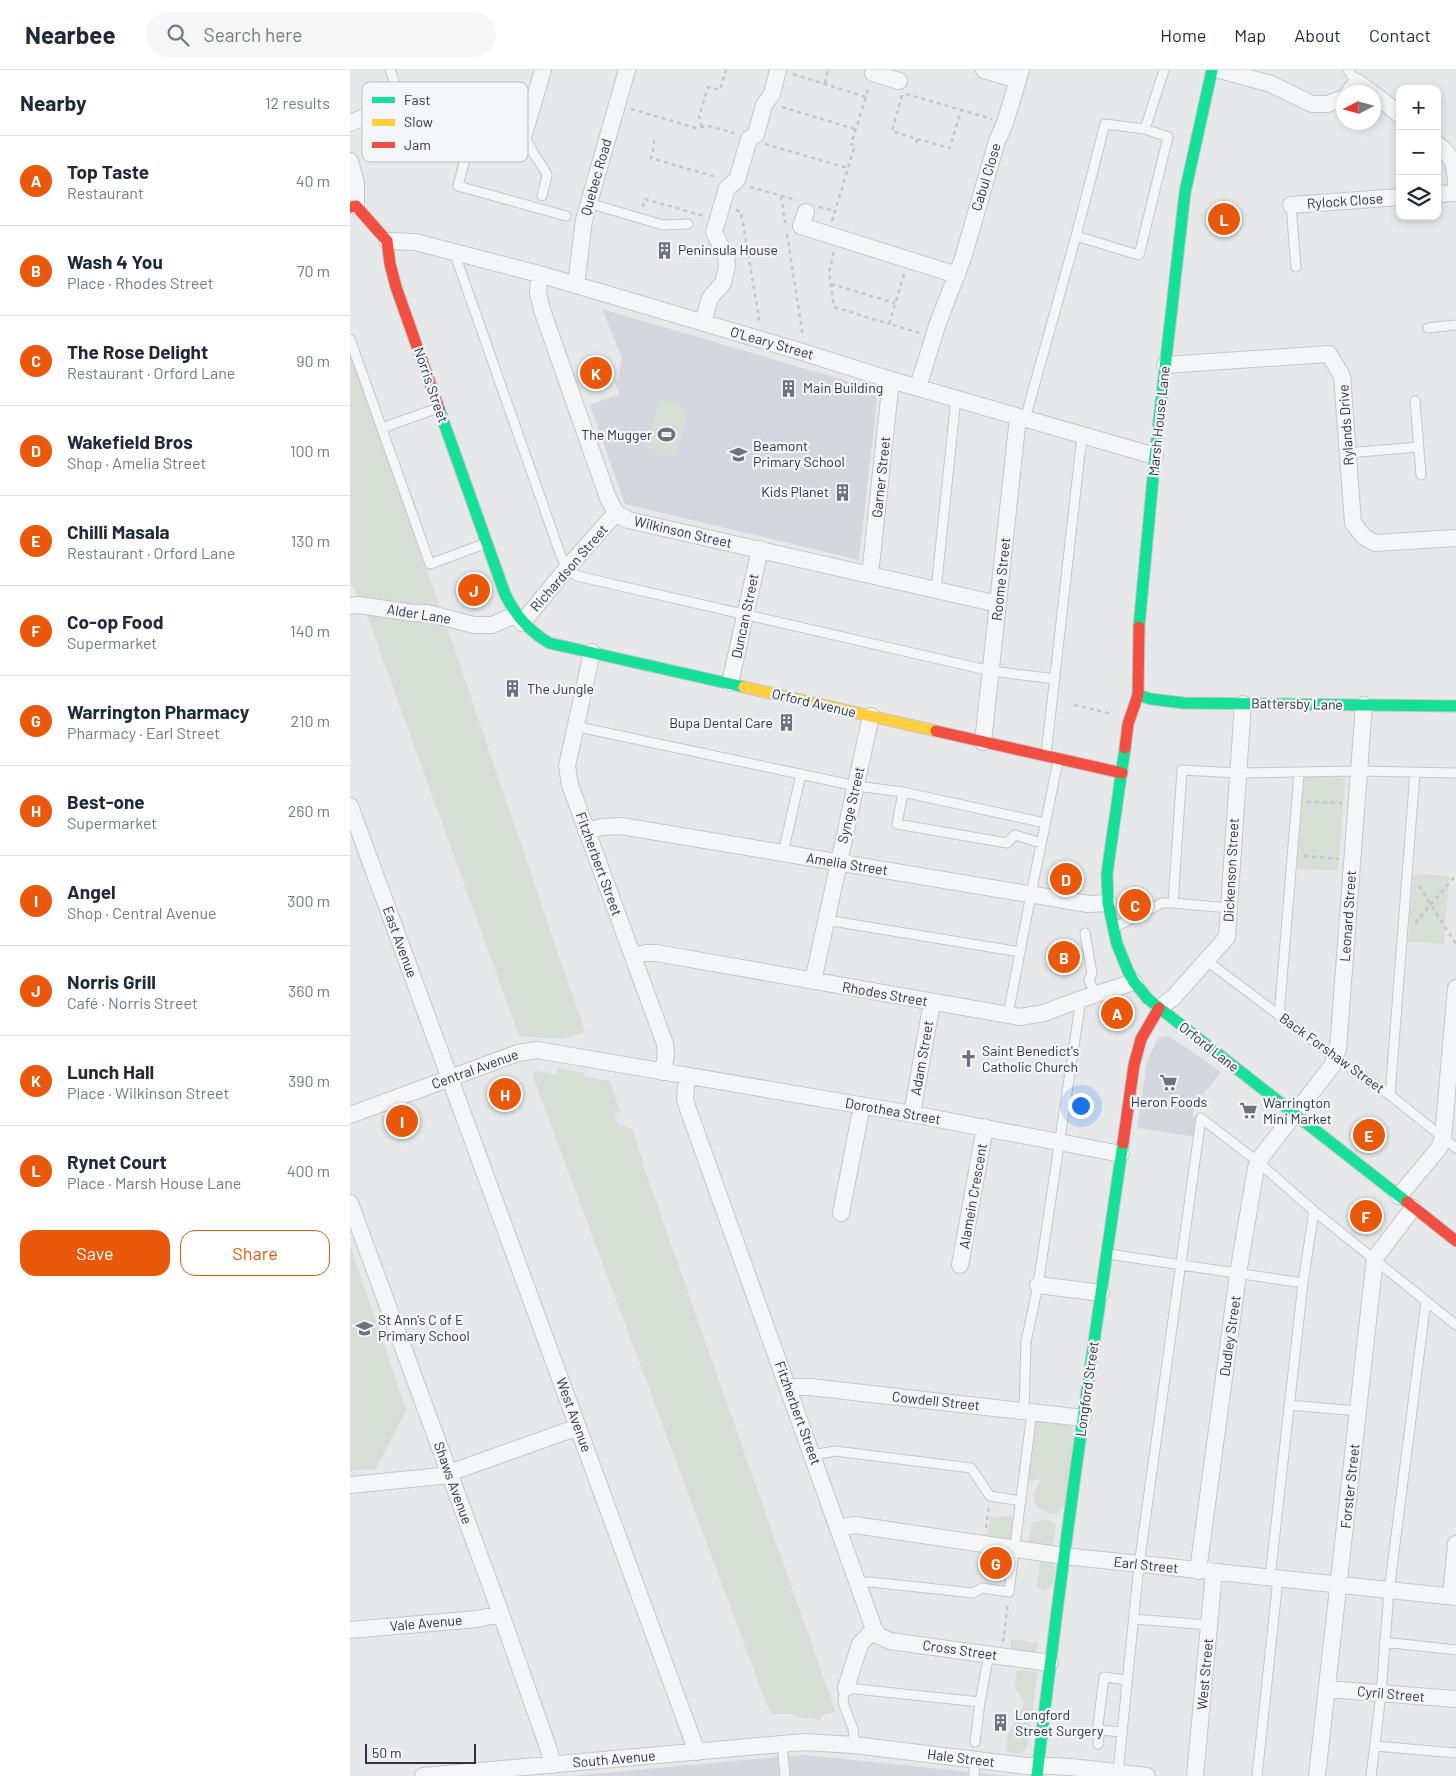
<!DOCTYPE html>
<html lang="en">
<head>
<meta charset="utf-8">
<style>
	body { margin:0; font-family:Barlow,sans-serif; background:#f6f6f7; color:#1f2937 }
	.controls { position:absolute; right:15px; top:15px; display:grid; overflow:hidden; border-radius:10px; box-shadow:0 2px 8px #0003 }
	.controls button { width:45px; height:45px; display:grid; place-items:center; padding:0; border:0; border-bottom:1px solid #e0e1e3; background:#fff; color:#1f2937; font:25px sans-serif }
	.compass { position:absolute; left:986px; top:15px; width:45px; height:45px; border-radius:50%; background:#fff; box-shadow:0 2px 8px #0003; rotate:264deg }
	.scale { position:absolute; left:15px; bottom:12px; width:111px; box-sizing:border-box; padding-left:5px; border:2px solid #2b3445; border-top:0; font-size:14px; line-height:18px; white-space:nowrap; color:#2b3445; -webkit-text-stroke:4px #f4f6f9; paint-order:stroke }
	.you { position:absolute; left:730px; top:1035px; width:18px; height:18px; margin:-12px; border:4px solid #fff; border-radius:50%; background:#1a73e8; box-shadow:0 0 0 8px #1a73e833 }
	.badge { display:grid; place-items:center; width:32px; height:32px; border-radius:50%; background:#ea580c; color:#fff; font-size:16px; font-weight:700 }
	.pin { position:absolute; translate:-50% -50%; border:2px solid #fff; box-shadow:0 1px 5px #0006 }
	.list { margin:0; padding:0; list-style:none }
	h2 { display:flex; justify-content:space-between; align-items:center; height:65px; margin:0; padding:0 20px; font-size:21px }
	h2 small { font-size:16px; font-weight:400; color:#747a83 }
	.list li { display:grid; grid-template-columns:32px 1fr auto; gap:15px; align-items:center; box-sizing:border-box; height:90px; padding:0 20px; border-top:1px solid #e0e1e3 }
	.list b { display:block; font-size:19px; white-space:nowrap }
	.list p { margin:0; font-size:16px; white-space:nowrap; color:#747a83 }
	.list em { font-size:16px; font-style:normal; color:#747a83 }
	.actions { display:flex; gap:10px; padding:15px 20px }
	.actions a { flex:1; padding:11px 0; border:1px solid #ea580c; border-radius:15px; text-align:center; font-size:18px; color:#ea580c }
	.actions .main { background:#ea580c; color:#fff }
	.icon { flex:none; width:28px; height:28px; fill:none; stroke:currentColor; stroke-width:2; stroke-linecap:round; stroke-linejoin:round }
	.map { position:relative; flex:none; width:1106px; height:1706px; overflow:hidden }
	header { display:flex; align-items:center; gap:30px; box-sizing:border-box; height:70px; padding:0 25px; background:#fff; border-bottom:1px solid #e0e1e3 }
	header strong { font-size:24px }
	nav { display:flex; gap:28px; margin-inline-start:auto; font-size:18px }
	.search { width:350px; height:45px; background:#f6f6f7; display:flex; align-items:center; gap:12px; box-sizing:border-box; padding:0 18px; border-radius:28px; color:#747a83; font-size:19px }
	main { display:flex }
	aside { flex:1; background:#fff }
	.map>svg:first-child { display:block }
	.built { fill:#d4d7dd }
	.green { fill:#d6ded6 }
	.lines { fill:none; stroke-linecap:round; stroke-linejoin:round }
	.lane-casing { stroke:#c4c6c8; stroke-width:11 }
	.street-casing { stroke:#c4c6c8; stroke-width:18 }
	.fast-casing { stroke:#c4c6c8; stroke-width:13 }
	.slow-casing { stroke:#c4c6c8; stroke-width:13 }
	.jam-casing { stroke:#c4c6c8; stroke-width:13 }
	.path { stroke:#c5c6ca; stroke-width:2.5; stroke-dasharray:4 4; stroke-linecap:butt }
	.lane { stroke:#f5f6f7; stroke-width:9 }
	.street { stroke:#f5f6f7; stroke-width:16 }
	.fast { stroke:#16e098; stroke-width:11 }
	.slow { stroke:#ffcf43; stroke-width:11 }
	.jam { stroke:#f24e42; stroke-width:11 }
	.labels { text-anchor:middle; stroke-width:4.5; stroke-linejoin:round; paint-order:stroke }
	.street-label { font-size:14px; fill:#2b3445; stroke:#f4f6f9 }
	.poi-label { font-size:14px; fill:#2b3445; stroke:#f4f6f9; text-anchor:start }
	.key { fill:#f4f6f9; stroke:#b8bcc3; stroke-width:1 }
	.key-label { font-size:14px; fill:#2b3445 }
</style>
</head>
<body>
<header>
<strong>Nearbee</strong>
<div class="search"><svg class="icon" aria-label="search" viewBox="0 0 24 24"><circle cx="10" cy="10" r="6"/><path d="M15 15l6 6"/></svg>Search here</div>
<nav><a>Home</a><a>Map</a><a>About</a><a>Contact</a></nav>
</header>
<main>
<aside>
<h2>Nearby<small>12 results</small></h2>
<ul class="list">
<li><span class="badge">A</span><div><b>Top Taste</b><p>Restaurant</p></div><em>40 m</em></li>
<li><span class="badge">B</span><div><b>Wash 4 You</b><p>Place · Rhodes Street</p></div><em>70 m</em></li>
<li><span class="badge">C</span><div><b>The Rose Delight</b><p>Restaurant · Orford Lane</p></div><em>90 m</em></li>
<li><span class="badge">D</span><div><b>Wakefield Bros</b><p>Shop · Amelia Street</p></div><em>100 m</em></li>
<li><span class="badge">E</span><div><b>Chilli Masala</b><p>Restaurant · Orford Lane</p></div><em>130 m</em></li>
<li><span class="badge">F</span><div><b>Co-op Food</b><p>Supermarket</p></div><em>140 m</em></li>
<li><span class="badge">G</span><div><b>Warrington Pharmacy</b><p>Pharmacy · Earl Street</p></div><em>210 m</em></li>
<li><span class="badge">H</span><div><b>Best-one</b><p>Supermarket</p></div><em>260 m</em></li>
<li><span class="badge">I</span><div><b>Angel</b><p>Shop · Central Avenue</p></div><em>300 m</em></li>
<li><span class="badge">J</span><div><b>Norris Grill</b><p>Café · Norris Street</p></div><em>360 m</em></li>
<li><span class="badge">K</span><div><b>Lunch Hall</b><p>Place · Wilkinson Street</p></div><em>390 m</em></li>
<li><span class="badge">L</span><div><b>Rynet Court</b><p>Place · Marsh House Lane</p></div><em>400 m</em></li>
</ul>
<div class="actions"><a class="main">Save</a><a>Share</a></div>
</aside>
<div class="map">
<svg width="1106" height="1706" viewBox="0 0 1106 1706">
	<rect width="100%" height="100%" fill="#e6e8ea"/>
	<path class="built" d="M252,239L528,320L509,490L275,434L240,335L269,324L264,311L268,309L272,288Z
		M819,966L871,1002L844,1036L843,1046L848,1049L845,1067L787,1058L797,991L807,970L810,967Z
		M454,1685L660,1706H220L428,1687Z"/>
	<path class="green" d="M0,280L87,528L235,962L212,969L169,966L19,551L0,511Z
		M310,329L331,333L330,337L339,340L326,386L316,383L315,387L308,385L309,381L295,378Z
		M954,705L995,708L988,801L947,799Z
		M1063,804L1099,806L1094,874L1058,872Z
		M209,998L233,1003L236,1007L260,1011L270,1042L264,1044L269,1055L283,1059L296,1103L486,1643C479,1643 474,1642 470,1650L446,1647L442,1644H423L418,1638L182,1004L187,1001L206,1004Z
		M0,1175L56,1340L26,1399L0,1401Z
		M686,1350L719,1353L724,1362L715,1436L707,1444C696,1444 683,1439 684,1425C685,1420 689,1414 691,1409L676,1411L669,1401L675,1356Z
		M659,1446L667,1452L662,1470C653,1471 647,1467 637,1465L640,1447Z
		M696,1449L706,1453L702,1477L678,1473L682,1452Z
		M690,1490L700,1491L705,1497L702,1516L695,1522L687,1518Z
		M661,1569L688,1573L686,1584L660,1581Z
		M667,1600L686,1602L687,1607L678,1675L674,1682L664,1684L656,1680L658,1664L673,1637L674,1630C662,1619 665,1615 667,1600Z"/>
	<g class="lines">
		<defs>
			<path id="lane" d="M40,0L52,32
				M998,0L1007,12
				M125,50L108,116L216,146
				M174,64C180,82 189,89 197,105L192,126
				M238,133L313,155L338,154
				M941,135L946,197
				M726,166L789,185L818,67L795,59
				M104,182L211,486L217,498L227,506L641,601L705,609
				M1078,258L1106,255
				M0,269L80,494L137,473
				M1065,331L1071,405
				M675,349L726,166L755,54L795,59L814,0
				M32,358L88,338
				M998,383L1068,377
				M586,520L606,328
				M224,656L506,716L553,722L695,753
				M696,685L732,366
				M553,722L547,754L657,773L665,765L691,773
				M433,783L451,704
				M823,833L879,838
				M476,850L670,882
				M765,857L812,833H823L832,700L887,703L1008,701L1106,703
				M735,863L742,903L739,910L745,924
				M857,891L986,988L1040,1025L1106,1078
				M658,945L681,824L708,691
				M929,946L949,703
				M1040,1025L1065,702
				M758,1184L953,1213
				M939,1335L1007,1341
				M674,1341L676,1272L688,1215L731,929
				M463,1385L485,1381L621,1398L640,1426L671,1431
				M920,1508L953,1213L964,1141
				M508,1513L521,1512L623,1523L632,1518L659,1522L682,1342
				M784,1549L859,1555
				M1034,1572L1106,1580
				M750,1660L772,1662
				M625,1672L630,1632
				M432,1674L435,1706
				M748,1674L750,1660L748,1655L754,1607L777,1610
				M504,1675C504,1670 504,1665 503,1659C499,1644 488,1633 496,1618L630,1632L639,1584
				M1025,1676L1106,1683
				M768,1703L789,1495L851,1048L908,1092L964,1141L1106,1255
				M624,1706L625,1690
				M907,1706L928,1509
				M1021,1706L1031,1624L1039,1521L1076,1231"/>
			<path id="street" d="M634,0L668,10
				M870,0L921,14L962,34H977L994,28
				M523,3L549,11
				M999,22L1007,12L1021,22
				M1024,24L1050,45
				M0,53L52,32H66L174,64L193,0
				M1087,74C1103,86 1105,95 1106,114
				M0,91L6,113V136
				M1087,124L1106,123
				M941,135L1050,127
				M456,142L451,156L607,205
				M37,171L65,172L189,204L449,281L541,310L805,386
				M189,204L188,223L192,240L258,428L266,443L278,450L648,534
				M226,215L234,150L277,0
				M353,253L360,228L373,213L377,196L376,187L364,162L377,118L387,110L399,69L406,64L414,35L422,24L428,0
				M815,295L979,284L992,306L1003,453L1014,467L1025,473L1106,468
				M568,317L588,253L613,188L647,71L655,53L671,0
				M520,505L541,310
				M0,536L8,535L63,543H77L124,555H142L165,545
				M172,553L217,498L266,443
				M242,582L217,696L220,715L315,974L316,984L313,1002
				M380,613L410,479
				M633,672L668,347
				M0,736L347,1682
				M236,761L252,757L271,756L738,834L758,833
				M283,887L295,883H306L670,947L694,943L731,929L784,912
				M463,911L521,646
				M809,938L823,928L877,867L893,634
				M337,1007L335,1029L338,1039L524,1559L529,1566L540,1571L700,1593
				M562,1044L582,932
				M0,1045L168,983L187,980L562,1044L771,1084
				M1049,1126L1089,1078L1093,1068L1106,918
				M0,1133L151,1544L200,1683L202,1695
				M491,1143L512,1035
				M610,1195L635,1057
				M688,1215L751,1223
				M439,1319L446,1317H460L733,1348
				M0,1415L91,1406L228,1357
				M488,1458L505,1455L714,1486L1106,1527
				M848,1501L888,1204L906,1098L911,1087L982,996L988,979L1014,635
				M1101,1526L1106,1474
				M0,1560L127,1549L151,1544
				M496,1618L510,1574L524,1559
				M977,1619L1106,1629
				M73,1706L454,1672L504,1675L676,1696C716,1694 757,1702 797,1706
				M845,1706L864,1502
				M967,1706L1025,1188L1063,1138"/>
			<path id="fast" d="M89,339L155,524C165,545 179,561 199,573L394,617
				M789,557L805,386L835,122L862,0
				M788,625L801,629L834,633L1106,636
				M775,678L757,803L758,833L767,874L778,901L784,912L798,929L1057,1132
				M687,1706C711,1494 742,1284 773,1073"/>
			<path id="slow" d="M394,617L586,661"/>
			<path id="jam" d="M0,137L6,136L37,171L40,194L46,217L89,339
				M586,661L772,703
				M775,678L778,654L788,625L789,557
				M773,1073L784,995L791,969L809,938
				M1057,1132L1106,1171"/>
		</defs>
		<use href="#lane" class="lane-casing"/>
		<use href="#street" class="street-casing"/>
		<use href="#fast" class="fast-casing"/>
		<use href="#slow" class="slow-casing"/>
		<use href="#jam" class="jam-casing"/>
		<path class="path" d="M443,4L516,27L519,16
			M475,13L478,0
			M556,24L642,49
			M552,25L542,61L567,69L565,75
			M432,37L505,59
			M281,39L346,58L359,56L384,63
			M352,57L349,46L358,17L370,20L376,0
			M567,69L600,78L611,40
			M304,70V76L301,88L366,107
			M415,74L498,98
			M400,117L447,130
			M431,126L435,153
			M293,137L295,129L354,146
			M469,137L485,141
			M386,140L391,142L409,248L407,252
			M482,151L505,75L501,74L516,27
			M437,164L453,267
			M484,182L479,202L484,237L539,254
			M554,204L539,254L570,263
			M481,214L545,233
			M724,635L762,644
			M957,732L992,733
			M954,786L989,789
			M1069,816L1106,874
			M1065,853L1106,805
			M636,1458L639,1436
			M653,1572L658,1533"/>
		<use href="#lane" class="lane"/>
		<use href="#street" class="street"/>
		<use href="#fast" class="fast"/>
		<use href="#slow" class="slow"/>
		<use href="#jam" class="jam"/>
	</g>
	<defs>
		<symbol id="building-bare" viewBox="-9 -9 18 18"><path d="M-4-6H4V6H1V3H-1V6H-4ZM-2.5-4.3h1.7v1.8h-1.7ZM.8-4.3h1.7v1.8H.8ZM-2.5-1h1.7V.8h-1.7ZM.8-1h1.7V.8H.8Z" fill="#6c737f" stroke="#f4f6f9" stroke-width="2.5" paint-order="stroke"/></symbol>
		<symbol id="stadium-bare" viewBox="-9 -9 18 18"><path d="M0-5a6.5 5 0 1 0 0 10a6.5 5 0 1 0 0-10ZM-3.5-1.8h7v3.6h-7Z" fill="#6c737f" stroke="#f4f6f9" stroke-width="2.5" paint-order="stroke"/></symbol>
		<symbol id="school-bare" viewBox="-9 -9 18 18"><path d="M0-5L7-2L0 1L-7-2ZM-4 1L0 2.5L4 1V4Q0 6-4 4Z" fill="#6c737f" stroke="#f4f6f9" stroke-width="2.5" paint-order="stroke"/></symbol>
		<symbol id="church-bare" viewBox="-9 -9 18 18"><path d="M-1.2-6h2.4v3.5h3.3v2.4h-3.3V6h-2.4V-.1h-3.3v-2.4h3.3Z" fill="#6c737f" stroke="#f4f6f9" stroke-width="2.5" paint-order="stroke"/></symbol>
		<symbol id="supermarket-bare" viewBox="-9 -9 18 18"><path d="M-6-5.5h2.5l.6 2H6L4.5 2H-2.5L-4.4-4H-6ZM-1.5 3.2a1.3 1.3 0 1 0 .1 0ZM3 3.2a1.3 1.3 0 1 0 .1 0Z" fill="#6c737f" stroke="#f4f6f9" stroke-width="2.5" paint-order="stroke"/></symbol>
	</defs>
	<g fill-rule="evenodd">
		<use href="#building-bare" x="302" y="168" width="25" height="25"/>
		<use href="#building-bare" x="426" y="306" width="25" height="25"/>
		<use href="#stadium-bare" x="304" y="352" width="25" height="25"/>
		<use href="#school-bare" x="376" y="372" width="25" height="25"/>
		<use href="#building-bare" x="480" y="410" width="25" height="25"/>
		<use href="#building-bare" x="150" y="606" width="25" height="25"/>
		<use href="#building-bare" x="424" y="640" width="25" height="25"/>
		<use href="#church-bare" x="606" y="976" width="25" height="25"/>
		<use href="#supermarket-bare" x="806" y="1000" width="25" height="25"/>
		<use href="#supermarket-bare" x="886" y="1028" width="25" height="25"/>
		<use href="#school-bare" x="2" y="1246" width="25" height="25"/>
		<use href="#building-bare" x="638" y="1640" width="25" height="25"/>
	</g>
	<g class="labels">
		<g class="street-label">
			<text transform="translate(246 107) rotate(-74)" y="5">Quebec Road</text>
			<text transform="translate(636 107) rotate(-73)" y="5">Cabul Close</text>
			<text transform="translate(995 131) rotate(-4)" y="5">Rylock Close</text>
			<text transform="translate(422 273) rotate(16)" y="5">O'Leary Street</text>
			<text transform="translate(81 315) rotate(71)" y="5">Norris Street</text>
			<text transform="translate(809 351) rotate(-84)" y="5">Marsh House Lane</text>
			<text transform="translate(996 355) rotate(-94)" y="5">Rylands Drive</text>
			<text transform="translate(531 407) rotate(-84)" y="5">Garner Street</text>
			<text transform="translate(333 462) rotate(13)" y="5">Wilkinson Street</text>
			<text transform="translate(219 498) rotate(-49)" y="5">Richardson Street</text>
			<text transform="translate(651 509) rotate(-84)" y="5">Roome Street</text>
			<text transform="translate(69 544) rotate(9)" y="5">Alder Lane</text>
			<text transform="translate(395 546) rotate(-78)" y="5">Duncan Street</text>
			<text transform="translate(464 633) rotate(13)" y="5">Orford Avenue</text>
			<text transform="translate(947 634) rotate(1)" y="5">Battersby Lane</text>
			<text transform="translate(501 735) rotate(-77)" y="5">Synge Street</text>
			<text transform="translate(249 794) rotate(70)" y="5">Fitzherbert Street</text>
			<text transform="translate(497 794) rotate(9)" y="5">Amelia Street</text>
			<text transform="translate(881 800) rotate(-87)" y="5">Dickenson Street</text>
			<text transform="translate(998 846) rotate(-86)" y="5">Leonard Street</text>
			<text transform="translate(50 872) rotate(70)" y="5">East Avenue</text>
			<text transform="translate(535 924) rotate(10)" y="5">Rhodes Street</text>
			<text transform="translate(859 977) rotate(38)" y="5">Orford Lane</text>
			<text transform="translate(982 983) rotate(36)" y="5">Back Forshaw Street</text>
			<text transform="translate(572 988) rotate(-80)" y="5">Adam Street</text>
			<text transform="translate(125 999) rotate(-20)" y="5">Central Avenue</text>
			<text transform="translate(543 1041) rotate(10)" y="5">Dorothea Street</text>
			<text transform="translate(623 1126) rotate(-80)" y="5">Alamein Crescent</text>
			<text transform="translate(880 1266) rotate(-82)" y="5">Dudley Street</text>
			<text transform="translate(737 1319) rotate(-82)" y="5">Longford Street</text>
			<text transform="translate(586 1331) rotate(6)" y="5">Cowdell Street</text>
			<text transform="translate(448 1343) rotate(70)" y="5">Fitzherbert Street</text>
			<text transform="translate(224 1345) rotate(70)" y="5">West Avenue</text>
			<text transform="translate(103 1413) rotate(70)" y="5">Shaws Avenue</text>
			<text transform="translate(1000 1416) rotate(-84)" y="5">Forster Street</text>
			<text transform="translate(796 1495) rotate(6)" y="5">Earl Street</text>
			<text transform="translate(76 1553) rotate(-5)" y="5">Vale Avenue</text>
			<text transform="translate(610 1580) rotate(8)" y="5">Cross Street</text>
			<text transform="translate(855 1604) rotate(-85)" y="5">West Street</text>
			<text transform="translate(1041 1624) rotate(5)" y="5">Cyril Street</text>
			<text transform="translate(611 1688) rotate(7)" y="5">Hale Street</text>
			<text transform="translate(264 1689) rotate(-5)" y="5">South Avenue</text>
		</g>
		<g class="poi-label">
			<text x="328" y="185">Peninsula House</text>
			<text x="453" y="323">Main Building</text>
			<text x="302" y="370" text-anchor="end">The Mugger</text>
			<text x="403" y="381">Beamont<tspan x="403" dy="16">Primary School</tspan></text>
			<text x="479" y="427" text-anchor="end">Kids Planet</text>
			<text x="177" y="624">The Jungle</text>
			<text x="423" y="658" text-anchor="end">Bupa Dental Care</text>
			<text x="632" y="986">Saint Benedict's<tspan x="632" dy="16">Catholic Church</tspan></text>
			<text x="819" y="1037" text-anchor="middle">Heron Foods</text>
			<text x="913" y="1038">Warrington<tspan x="913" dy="16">Mini Market</tspan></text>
			<text x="28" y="1255">St Ann's C of E<tspan x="28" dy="16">Primary School</tspan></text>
			<text x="665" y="1650">Longford<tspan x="665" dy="16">Street Surgery</tspan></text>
		</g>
	</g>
	<rect x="12" y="12" width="166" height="80" rx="8" class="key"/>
	<rect x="22" y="27" width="23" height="6" fill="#16e098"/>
	<rect x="22" y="49" width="23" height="7" fill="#ffcf43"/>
	<rect x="22" y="72" width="23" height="6" fill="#f24e42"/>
	<g class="key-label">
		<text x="54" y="35">Fast</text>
		<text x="54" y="57">Slow</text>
		<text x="54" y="80">Jam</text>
	</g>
</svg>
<div class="controls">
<button>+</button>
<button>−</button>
<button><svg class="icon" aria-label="layers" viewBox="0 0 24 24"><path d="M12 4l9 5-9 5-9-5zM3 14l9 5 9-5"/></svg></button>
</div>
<svg class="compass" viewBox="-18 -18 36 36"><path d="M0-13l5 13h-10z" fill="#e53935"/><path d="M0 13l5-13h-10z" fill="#747a83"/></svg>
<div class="scale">50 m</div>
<div class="you"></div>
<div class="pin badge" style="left:767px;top:943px">A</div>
<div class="pin badge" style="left:714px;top:887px">B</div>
<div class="pin badge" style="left:785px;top:835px">C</div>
<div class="pin badge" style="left:716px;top:809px">D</div>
<div class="pin badge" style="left:1019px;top:1065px">E</div>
<div class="pin badge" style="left:1016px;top:1146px">F</div>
<div class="pin badge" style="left:646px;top:1493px">G</div>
<div class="pin badge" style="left:155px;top:1024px">H</div>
<div class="pin badge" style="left:52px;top:1051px">I</div>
<div class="pin badge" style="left:124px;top:520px">J</div>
<div class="pin badge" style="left:246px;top:303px">K</div>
<div class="pin badge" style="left:874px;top:149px">L</div>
</div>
</main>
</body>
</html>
